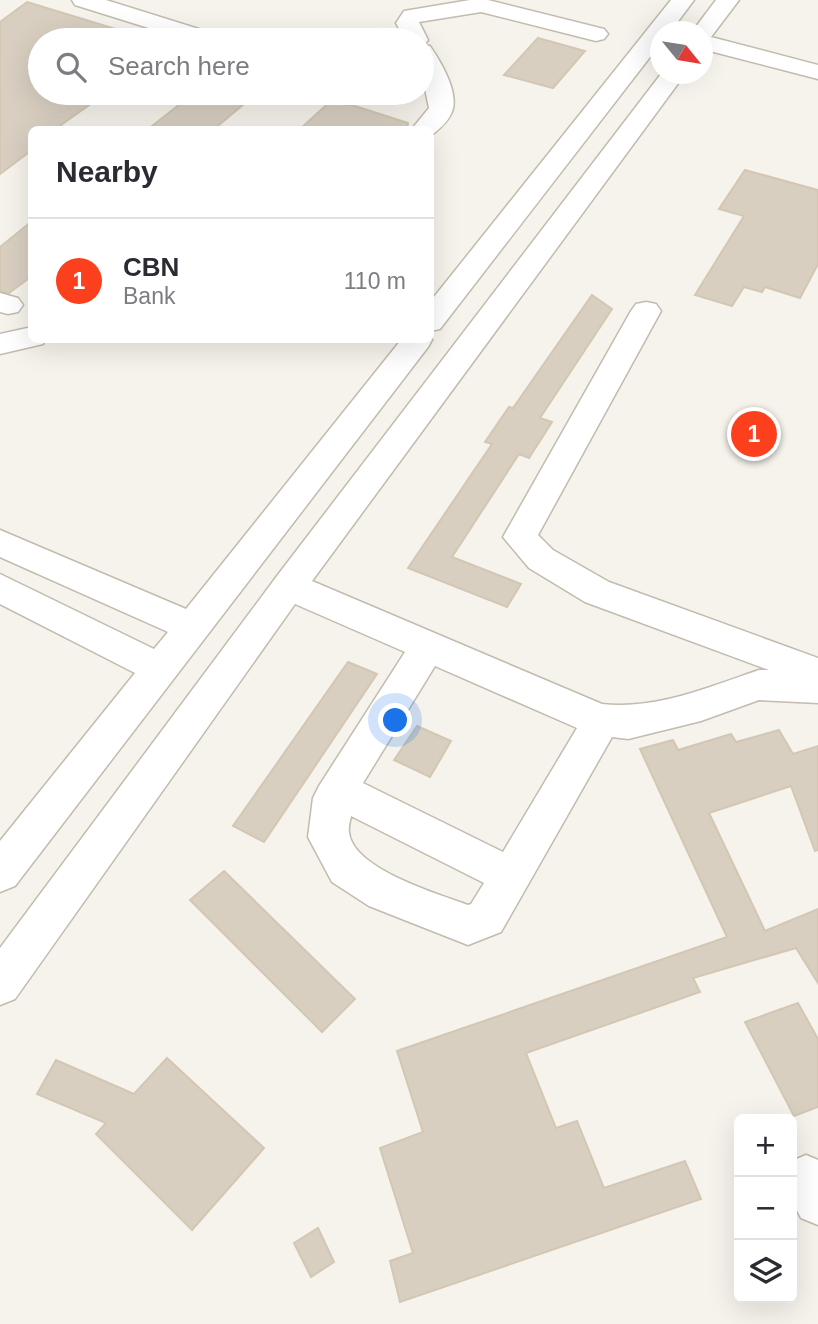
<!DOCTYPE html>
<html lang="en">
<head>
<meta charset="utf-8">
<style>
	body { margin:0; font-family:Helvetica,sans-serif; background:#f7f7f7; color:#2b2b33 }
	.controls { position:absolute; right:21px; bottom:21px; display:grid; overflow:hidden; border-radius:10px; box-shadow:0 7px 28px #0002 }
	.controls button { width:63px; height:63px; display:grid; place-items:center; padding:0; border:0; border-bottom:2px solid #e1e1e2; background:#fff; color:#2b2b33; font:35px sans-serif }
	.compass { position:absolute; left:650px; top:21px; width:63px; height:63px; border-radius:50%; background:#fff; box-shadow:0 7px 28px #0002; rotate:120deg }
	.you { position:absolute; left:396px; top:721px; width:24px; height:24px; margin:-18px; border:5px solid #fff; border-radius:50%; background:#1a73e8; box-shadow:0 0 0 10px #1a73e833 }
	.badge { display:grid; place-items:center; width:46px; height:46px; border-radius:50%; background:#fc3f1d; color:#fff; font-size:23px; font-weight:700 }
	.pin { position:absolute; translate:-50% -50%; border:4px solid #fff; box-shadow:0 2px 7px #0006 }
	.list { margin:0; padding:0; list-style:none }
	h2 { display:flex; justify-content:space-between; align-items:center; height:91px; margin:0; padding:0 28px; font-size:30px }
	h2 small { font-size:23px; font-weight:400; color:#7c7c81 }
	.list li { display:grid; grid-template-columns:46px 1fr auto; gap:21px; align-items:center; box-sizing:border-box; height:126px; padding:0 28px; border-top:2px solid #e1e1e2 }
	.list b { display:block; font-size:26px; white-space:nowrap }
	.list p { margin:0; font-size:23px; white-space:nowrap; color:#7c7c81 }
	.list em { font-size:23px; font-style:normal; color:#7c7c81 }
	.icon { flex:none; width:38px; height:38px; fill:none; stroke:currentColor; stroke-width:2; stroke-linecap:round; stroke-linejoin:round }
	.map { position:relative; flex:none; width:818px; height:1324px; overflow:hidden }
	.search { position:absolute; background:#fff; box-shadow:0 7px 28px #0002; left:28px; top:28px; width:406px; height:77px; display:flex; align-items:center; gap:18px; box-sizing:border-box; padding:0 24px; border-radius:38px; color:#7c7c81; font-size:26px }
	.panel { position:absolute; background:#fff; box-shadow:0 7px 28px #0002; left:28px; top:126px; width:406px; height:217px; border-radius:10px }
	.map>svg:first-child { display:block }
	.building { fill:#d8cfc1; stroke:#d3c7b4; stroke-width:2 }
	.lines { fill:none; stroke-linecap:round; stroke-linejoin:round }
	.minor-casing { stroke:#c2bbae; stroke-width:3 }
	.minor { fill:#fff; fill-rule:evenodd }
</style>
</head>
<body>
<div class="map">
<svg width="818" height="1324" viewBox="0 0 818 1324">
	<rect width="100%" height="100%" fill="#f6f3ec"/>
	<path class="building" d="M27,2L135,35L134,40H40V93H106L54,130H32V150L0,174V22Z
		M538,38L585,51L553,88L504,75Z
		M194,93H257L213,130H147Z
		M333,99L408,123L407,130H299Z
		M745,170L818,190V264L800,298L765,287L762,292L744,287L732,306L695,295L744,216L719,209Z
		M32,221V276L9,293L0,291V247Z
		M592,295L612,309L540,418L552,422L529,458L519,454L452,557L521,584L507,607L408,568L492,444L485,442L509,407L513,408Z
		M348,662L377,674L264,842L233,826Z
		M417,726L451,741L430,777L394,760Z
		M779,730L793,754L818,746V850L815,851L791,786L709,813L765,931L818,909V983L796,948L693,978L700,992L526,1053L556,1128L577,1121L604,1188L685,1161L701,1199L400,1302L390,1261L413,1253L380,1148L423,1132L397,1051L727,937L640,749L673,740L678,750L731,734L736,742Z
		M224,871L355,999L322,1032L190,900Z
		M798,1003L818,1039V1107L794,1116L745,1022Z
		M167,1058L264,1148L192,1230L96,1134L106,1123L37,1094L56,1060L134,1094Z
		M318,1228L334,1262L311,1277L294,1243Z"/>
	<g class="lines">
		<defs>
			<path id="minor" d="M72,0H106L218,35L222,40H187L75,5Z
				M470,0H488L604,29L608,34L604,39L596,41L481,12L419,22L428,40L424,45L430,46C441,62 461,95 451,114C447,123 439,129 432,135L430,130H411L429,108L422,75V40H405L396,23L404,11Z
				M671,0H694L670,32H660V44L440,329L430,331V302Z
				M716,0H739L711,37L818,65V79L702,49V32H692Z
				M661,74H685L312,581L602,704C655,710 709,687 759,670H769L585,602L529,568L503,537L631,311L636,304L646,302L656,304L661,311L538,535L553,550L609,582L818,658V703L759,700L701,721L628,739L612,737L501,932L468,945L369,906L332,882L308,837L313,798L319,786L405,652L295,604L15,999L0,1005V948L277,576ZM435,666L577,728L503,852L363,783ZM351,816L484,883L471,904L468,905C439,894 352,869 349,832C348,827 350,821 351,816Z
				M0,293L18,298L23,305L18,312L8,314L0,312Z
				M32,327V340H45L43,344L0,354V334Z
				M430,338L432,340L428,347L15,886L0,892V841L135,673L0,604V574L154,649L168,632L0,557V530L186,609L401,340Z
				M806,1155L818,1160V1225L801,1218L792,1201V1161Z"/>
		</defs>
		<use href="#minor" class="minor-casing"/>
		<use href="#minor" class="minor"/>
	</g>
</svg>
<div class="controls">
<button>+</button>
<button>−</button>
<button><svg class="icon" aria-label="layers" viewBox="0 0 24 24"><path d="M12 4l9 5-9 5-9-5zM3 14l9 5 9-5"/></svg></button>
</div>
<svg class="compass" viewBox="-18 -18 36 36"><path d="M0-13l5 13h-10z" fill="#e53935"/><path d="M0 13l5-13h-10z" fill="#7c7c81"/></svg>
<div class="you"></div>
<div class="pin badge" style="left:754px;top:434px">1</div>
<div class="search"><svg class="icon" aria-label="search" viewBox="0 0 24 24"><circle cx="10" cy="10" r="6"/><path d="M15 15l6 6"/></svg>Search here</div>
<section class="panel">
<h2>Nearby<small></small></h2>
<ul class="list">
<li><span class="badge">1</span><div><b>CBN</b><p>Bank</p></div><em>110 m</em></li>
</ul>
</section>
</div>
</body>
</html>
